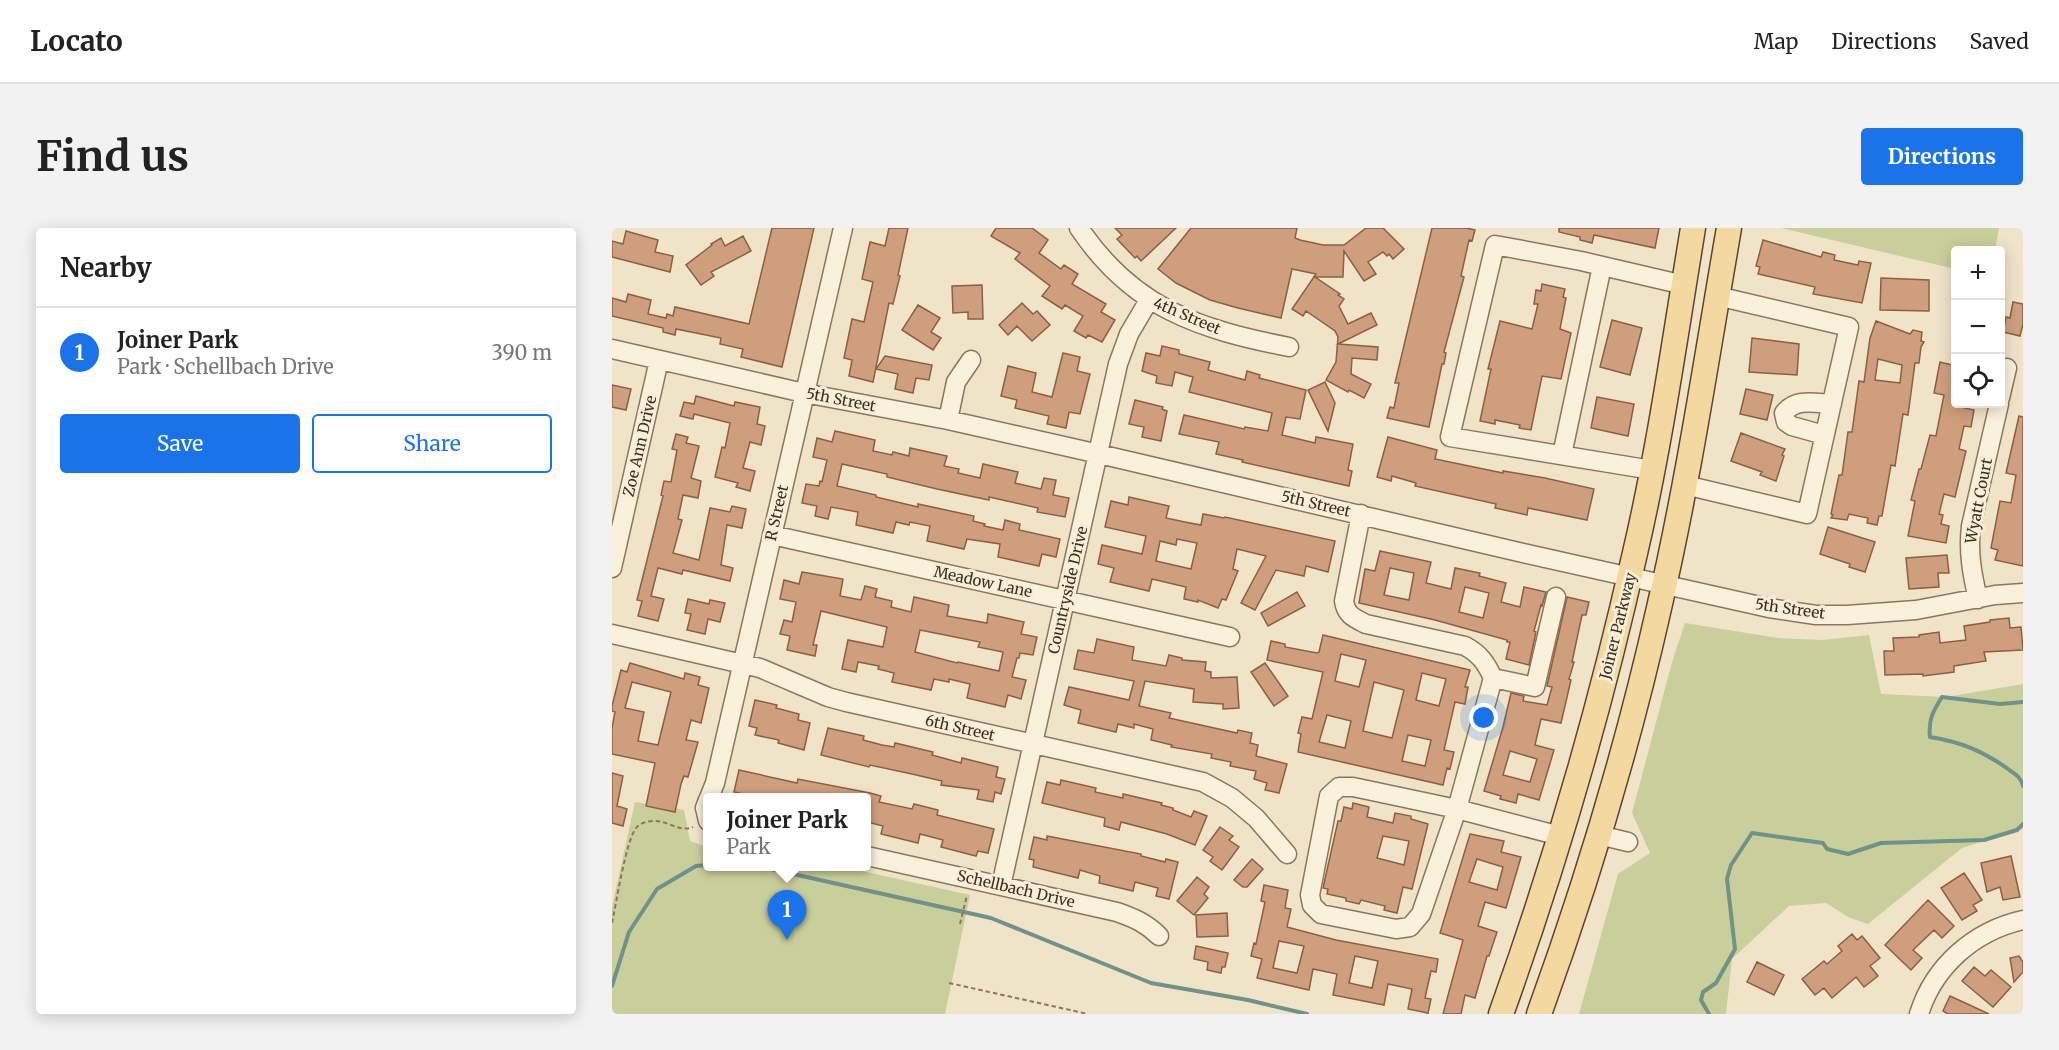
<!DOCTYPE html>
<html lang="en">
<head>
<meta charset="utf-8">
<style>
	body { margin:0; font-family:Merriweather,serif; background:#f2f2f2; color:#222 }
	.controls { position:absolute; right:18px; top:18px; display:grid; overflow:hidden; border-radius:6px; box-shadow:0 3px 15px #0003 }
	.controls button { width:54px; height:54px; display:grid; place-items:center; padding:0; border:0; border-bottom:2px solid #e0e0e0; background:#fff; color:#222; font:30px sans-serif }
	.you { position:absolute; left:872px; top:490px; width:21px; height:21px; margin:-15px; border:4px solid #fff; border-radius:50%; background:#1a73e8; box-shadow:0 0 0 9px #1a73e833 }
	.badge { display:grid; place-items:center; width:39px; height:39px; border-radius:50%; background:#1a73e8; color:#fff; font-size:20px; font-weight:700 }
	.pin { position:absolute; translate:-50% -50px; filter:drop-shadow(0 2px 3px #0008) }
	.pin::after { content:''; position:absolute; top:32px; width:21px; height:18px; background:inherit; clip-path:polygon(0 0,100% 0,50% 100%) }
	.popup { position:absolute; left:91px; top:565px; width:168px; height:78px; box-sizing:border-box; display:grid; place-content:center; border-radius:6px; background:#fff; filter:drop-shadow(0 2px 4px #0005); font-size:20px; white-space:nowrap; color:#767676 }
	.popup b { font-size:22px; color:#222 }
	.popup::after { content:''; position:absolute; left:50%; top:100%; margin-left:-12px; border:12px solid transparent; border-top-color:#fff }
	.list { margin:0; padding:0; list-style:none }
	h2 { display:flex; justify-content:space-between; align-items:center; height:78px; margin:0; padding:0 24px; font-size:26px }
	h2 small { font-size:20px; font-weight:400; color:#767676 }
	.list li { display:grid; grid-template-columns:39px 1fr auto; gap:18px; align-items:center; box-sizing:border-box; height:90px; padding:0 24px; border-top:2px solid #e0e0e0 }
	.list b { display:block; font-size:22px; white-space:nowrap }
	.list p { margin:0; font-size:20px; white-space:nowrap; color:#767676 }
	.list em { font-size:20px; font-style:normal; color:#767676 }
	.actions { display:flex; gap:12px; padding:18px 24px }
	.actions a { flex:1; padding:14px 0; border:2px solid #1a73e8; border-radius:6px; text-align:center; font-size:21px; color:#1a73e8 }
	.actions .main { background:#1a73e8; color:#fff }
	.icon { flex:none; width:33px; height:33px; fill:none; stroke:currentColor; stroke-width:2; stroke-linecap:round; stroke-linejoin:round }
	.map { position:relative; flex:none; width:1411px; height:786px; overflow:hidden; border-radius:6px }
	header { display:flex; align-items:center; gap:36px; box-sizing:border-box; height:84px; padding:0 30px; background:#fff; border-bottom:2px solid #e0e0e0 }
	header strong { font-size:28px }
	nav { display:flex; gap:33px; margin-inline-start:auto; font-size:21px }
	.intro { display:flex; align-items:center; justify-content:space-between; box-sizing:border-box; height:144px; padding:0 36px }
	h1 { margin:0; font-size:42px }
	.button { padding:15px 27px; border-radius:6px; background:#1a73e8; color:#fff; font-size:21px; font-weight:700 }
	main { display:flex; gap:36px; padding:0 36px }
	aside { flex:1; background:#fff; border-radius:6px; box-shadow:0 3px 15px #0003 }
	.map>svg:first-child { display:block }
	.green { fill:#c9cf9b }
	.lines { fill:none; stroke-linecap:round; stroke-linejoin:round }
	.stream { stroke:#6f938a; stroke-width:4 }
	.building { fill:#cf9f7d; stroke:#8d5f41; stroke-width:1.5; fill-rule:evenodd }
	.minor-casing { stroke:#8d765c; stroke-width:21 }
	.major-casing { stroke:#5b4430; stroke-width:27 }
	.path { stroke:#8d765c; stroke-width:2; stroke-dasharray:4.5 3; stroke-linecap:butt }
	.minor { stroke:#faf1dc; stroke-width:18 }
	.major { stroke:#f3d9a0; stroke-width:24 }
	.labels { text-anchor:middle; stroke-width:6; stroke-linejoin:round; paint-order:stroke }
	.street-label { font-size:15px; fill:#3d2e20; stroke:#f7eed8 }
</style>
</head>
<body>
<header>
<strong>Locato</strong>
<nav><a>Map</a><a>Directions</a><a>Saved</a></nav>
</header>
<div class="intro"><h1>Find us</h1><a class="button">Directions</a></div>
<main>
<aside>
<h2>Nearby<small></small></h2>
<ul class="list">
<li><span class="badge">1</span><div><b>Joiner Park</b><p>Park · Schellbach Drive</p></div><em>390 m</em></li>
</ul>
<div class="actions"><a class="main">Save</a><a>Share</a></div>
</aside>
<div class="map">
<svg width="1411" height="786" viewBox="0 0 1411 786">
	<rect width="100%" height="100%" fill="#f0e4c8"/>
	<path class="green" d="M1169,0H1387L1383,22H1344L1343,41Z
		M1073,395L1166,410L1210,412L1257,407L1269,466L1334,469L1411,456V601L1350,620L1256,696L1236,689L1214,675L1177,678L1120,731L1114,786H967L1006,646L1038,625L1020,585L1060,434Z
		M23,574L72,582L78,613L95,619L96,638L232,639L358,667L333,786H0V679Z"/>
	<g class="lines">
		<path class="stream" d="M1411,474L1388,476L1330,469C1321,483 1316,492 1318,509C1349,514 1371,523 1396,541C1403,546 1409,549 1411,558
			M145,638L379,690L539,755L636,772L695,786
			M0,758L17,704L45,661L84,638L96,637
			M1097,786L1089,772L1091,764L1104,755L1123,721L1115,651L1119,637L1140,605L1211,615L1215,621L1236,626L1269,615L1372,612L1405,602L1411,596"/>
	</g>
	<path class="building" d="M160,0H202L170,139L129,129L131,121L108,116L109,110L64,101L63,107L51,104V100L0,88V70L14,74L16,66L39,72L36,86L54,90L55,86L61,88L63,79L137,96Z
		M277,0H296L286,47L288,48L281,76L277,75L261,154L237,148L240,132L232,130L240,91L252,94L261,54L250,51L258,14L273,18Z
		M384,0H420L436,12L427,25L449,41L452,37L466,46L460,56L494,76L489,84L503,92L490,114L476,107L474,110L462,103L471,88L453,77L450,81L430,68L438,58L403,31L408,25L379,8Z
		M503,0H564L529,33L525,28L523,30L505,11L510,7Z
		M579,0H685L683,10L688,12L711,17H732L754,0H771L792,21L781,31L777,26L775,28L771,24L756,34L764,46L752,53L732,23L731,49H703L728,66L726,67L732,71L727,78L736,96L759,85L765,97L726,116L766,119L765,132L740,130L739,146L759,156L752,170L737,162L736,164L714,152L724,134L726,109L723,103L694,83L691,88L680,81L704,46L680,41L669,90L626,80L598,72L564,55L546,41Z
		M820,0H854L863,2L860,13L857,12L849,48L852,49L832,124L834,125L832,136H830L817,199L775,190L778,179L782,180L787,155H783Z
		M947,0H1047L1043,20L982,7L980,15L968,12V9L947,4Z
		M14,3L46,12L43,24L61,28L58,44L0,29V13L11,16Z
		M131,8L139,23L99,44L102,48L89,57L74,37L100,17L99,16L109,10L113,18Z
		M1151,12L1209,29L1211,24L1223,27L1222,32L1246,37L1247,33L1259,35L1250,75L1201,66L1203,59L1146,46L1148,39L1144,38Z
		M1269,50L1317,52V83L1268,82Z
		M930,56L953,61L951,69L954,70L948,101L959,105L949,151L930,148L919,202L907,200L908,197L883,192V196L868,193L879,141H876L888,93L920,101L926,76H922L924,62L929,63Z
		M370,57L371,91H356V84L341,85L340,58Z
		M1401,74L1411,76V96L1408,108L1391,104L1394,89L1398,90Z
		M410,75L421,86L425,83L438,97L420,113L405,98L396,107L387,97Z
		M306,77L328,90L319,104L329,110L321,122L290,102Z
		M1000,92L1030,100L1018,147L988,139Z
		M1264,93L1298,106L1301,102L1310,104L1309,113L1312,114L1309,119L1307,135H1303L1296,187L1291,186L1283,238L1279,237L1270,288H1267L1265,297L1255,295L1256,290L1237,286L1235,292L1219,290L1221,287L1219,286L1227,247H1230L1236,204H1240L1247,153L1252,154L1258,110ZM1266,131L1290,137L1288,155L1263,152Z
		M1140,110L1187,116L1185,147L1137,144Z
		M550,118L567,122V126L598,134L596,142L633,152L635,143L648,147L647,150L694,162L688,191L674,189L670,207L703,215L704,209L741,216L736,242L740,243L737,258L630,234L631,232L604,226L607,214L567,206L572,187L632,201L633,199L656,203L660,185L577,164L581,149L563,144L560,158L544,155L545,148L530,143L534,125L548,128Z
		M451,125L468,129L465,143L478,146L468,186L457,184L454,200L435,196L437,188L403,180L405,172L389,168L396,138L424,145L420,164L440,169Z
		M273,128L320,137L317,152L304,150L301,165L283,161L286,146L264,141Z
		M1328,134L1344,138V178L1362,182L1359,199L1352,198L1347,221L1354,223L1343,269L1332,266L1327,286L1331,287L1329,296L1337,298L1334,315L1296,308L1303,273L1299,272L1307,241H1309L1318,207L1324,208L1332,167L1322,165Z
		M713,154L723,175L716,203L696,162Z
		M0,157L19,161L14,182L0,179Z
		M1134,161L1161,167L1155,192L1128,186Z
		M84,168L122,178L123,174L148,179L145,196L153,198L149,217L138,214L131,240L143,243L138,263L124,259L126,255L103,249L110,219L113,220L118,195L82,186L81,191L68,188L72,174L82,176Z
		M985,169L1022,176L1016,208L979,200Z
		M523,172L551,179L550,181L555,183L549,213L530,209L532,199L517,196Z
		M1407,188L1411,189V338L1383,332L1386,322L1379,320L1388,273L1399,275L1404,247L1394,245Z
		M223,203L263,212L261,223L280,227L281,224L297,228L298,220L335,228L332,238L347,241L346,245L368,250L371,236L406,244L403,255L429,261L432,250L444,252L441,267L457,270L453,289L425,284L426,280L377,269V272L325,261L275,249V246L230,236L225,258L264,267V269L306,279V276L362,288L361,293L373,296L372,298L391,302L393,292L408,296L407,302L448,311L444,329L430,326L427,338L386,329L388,316L355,311L352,321L315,313L318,298L298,294L297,297L284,294L281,305L244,297L246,284L219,279L216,291L203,288L205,278L190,275L194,256L207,258L208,253L210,254L215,232L201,229L205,210L220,214Z
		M1129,205L1173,221L1170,227L1172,228L1164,253L1148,247L1150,244L1119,233Z
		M64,206L76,209L74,215L87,218L79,250L89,253L86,270L71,267L66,291L70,292L61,325L87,332L98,280L118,284L120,278L134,281L130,300L115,297L109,337L121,340L118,353L71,342L70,346L46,340L39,368L52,371L46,393L26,388L30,373L25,372L51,268L49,267L52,253L59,254L65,222L60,221Z
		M776,209L825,222L823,231L891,245V243L933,250L982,261L975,292L916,280L915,287L883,280L884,276L803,258L804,255L780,248L779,253L765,249Z
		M517,269L557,278L554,290L573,294L589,297L591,286L612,290L613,289L723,313L716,344L694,338L692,348L664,342L643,382L629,375L654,328L625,321L621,341L626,343L614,372L610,371L606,380L586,372V374L572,371L574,359L540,351L537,363L498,354L502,340L486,336L490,317L530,326L534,308L493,299L499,273L516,277ZM565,311L585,315L579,341L544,333L548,313L564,317Z
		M1216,299L1263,314L1253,344L1237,339L1238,336L1208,326Z
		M768,323L819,334L814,355L839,361L843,340L868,345L867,348L894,355L889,374L908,379L912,359L934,364L930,378L929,377L922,403L924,404L917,437L894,431L898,414H895V412L823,392L747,375L753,341L763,343ZM778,340L802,345L797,372L772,367ZM853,359L877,365L871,390L847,384Z
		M1335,327L1337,345H1326L1327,359L1297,361L1294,330Z
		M190,344L231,351L228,368L249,372L253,358L265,361L263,369L280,373L279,379L299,384L302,369L337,377L335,388L375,395L376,386L412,394L409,406L425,409L421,427L408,425L407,430H405L400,449L414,452L409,471L396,467L393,479L355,470L358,456L337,451V454L322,451L319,462L280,454L282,445L266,441L267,438L246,434L244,444L230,441L236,412L271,419L275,399L209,383L201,417H205L203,428L175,422L178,408L168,406L172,392L180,394L184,374L168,371L172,352L187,356ZM308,402L368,414L366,419L391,424L387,443L346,434L345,435L303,424Z
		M685,364L693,378L656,398L649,385Z
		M955,369L977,374L974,387H970L960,434H962L957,451L959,452L949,495L929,491L923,517L942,522L927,572L906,566L904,575L888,571L889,568L872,563L891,499L899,465L912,468L911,473L935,477L940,459L935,458ZM898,523L925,531L918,554L891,547Z
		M76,371L97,376L98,372L113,375L108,394L96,391L93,406L75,402L79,386L73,385Z
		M1397,390L1398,400L1409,399L1411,422L1372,424L1374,433L1342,438V444L1311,448V446L1273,447L1272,423H1282L1281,410L1307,409V407L1327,404L1328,415L1354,412L1352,398L1378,394V392Z
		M711,407L858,442L853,459H856L853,476L843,474L832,522L842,524L838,541L835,540L831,557L686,524L689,506L686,505L690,489L700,491L711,444L655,432L659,413L673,416V419L705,425L707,424ZM729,426L754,432L747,459L723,453ZM810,445L834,451L827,478L804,472ZM762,454L792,462L780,510L751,503ZM715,487L739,493L733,520L707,514ZM796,507L819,512L813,538L790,533Z
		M485,411L522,419L520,432L554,438L557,427L570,430V432L594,434L593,443L599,444V450L625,449L627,480L611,481V476L581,474L582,461L533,453L527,478L559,485L557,490L625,505L626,502L640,505L638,515L646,517L644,528L675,536L667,565L653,562L655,555L642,551L644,543L618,538L619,534L599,530L600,526L559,519L560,517L539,512L541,501L522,496V500L506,496L504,504L466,495L469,482L452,477L457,459L517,472L522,453L462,441L466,422L482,425Z
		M18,435L72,451L73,445L88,449L86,457L97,460L89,495L79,492L74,512L86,514L76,549L72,548L69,556L63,584L34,578L43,535L0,526V500L3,484L0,483V478L9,442L15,444ZM20,454L59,464L46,517L26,513L32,484L13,480Z
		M653,435L676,468L662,478L639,444Z
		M143,472L165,477L164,480L187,486L186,492L198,495L192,522L166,515L167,512L143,507L145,500L137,498Z
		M216,500L252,508L251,512L270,517L282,519L283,515L321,524L320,527L349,535L350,530L386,539L384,549L393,551L389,566L383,564L381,574L365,571L367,562L329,557L330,553L300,546L258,537L257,539L209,527Z
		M127,542L185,555L186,551L258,565L269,568L267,574L300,581L302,576L326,582L325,587L382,601L376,625L366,623L364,628L329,619L331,612L308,606L306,615L269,606L271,598L255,594V570H127L128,565L122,564Z
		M0,545L11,548L5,578L15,581L11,598L0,595Z
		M449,552L484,560L483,564L511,570V566L550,575L549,577L561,580V582L579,589L582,583L595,588L583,617L555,606L509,594L507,602L492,598L493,590L430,575L435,554L448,557Z
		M741,575L757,579L755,589L781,595L783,585L799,588V591L816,596L800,661L791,659L785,685L772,682L773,678L749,672L747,676L734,673V670L715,666L716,661L711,660L726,593H729L732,579L740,581ZM771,608L797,613L792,637L765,630Z
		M608,599L621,608L617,612L627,619L610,642L598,633L601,629L591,622Z
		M858,606L892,613L889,624L909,629L894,680L873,674L866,698L885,704L877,728H875L863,770L853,767L849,786H831L851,712L828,705ZM865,631L891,639L885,662L857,654Z
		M435,608L529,626V628L553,634L554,631L566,634L557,671L544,668L546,660L523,654L521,663L487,655L488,648L468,642L466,650L421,639L422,632L417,631L422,609L435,612Z
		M1399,628L1408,669L1391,672L1388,659L1375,664L1369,635Z
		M640,631L651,641L635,659H631L622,652Z
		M1352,645L1370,672L1361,677L1365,683L1350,692L1329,660Z
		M585,649L597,659L592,666L596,670L582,687L565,673Z
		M652,657L676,662L673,680L679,681L675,699L724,712L826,731L824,744L819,743L813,770L819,771L816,785L796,781L800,761L776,756L772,777L721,767L725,746L701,741L697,762L645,750L650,731L639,728L642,715L644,716L653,674L649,673ZM667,713L692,718L685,745L661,740ZM743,728L766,733L760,760L737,755Z
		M1316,672L1342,698L1330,710L1322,702L1301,722L1310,730L1299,742L1273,717Z
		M615,685L616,708L585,709L584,687Z
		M1240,706L1245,712L1250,708L1268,730L1258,738L1266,748L1252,759L1244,749L1220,770L1212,760L1203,767L1190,751L1212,733L1215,736L1230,723L1226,718Z
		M584,718L616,725L613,739H610L609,745L595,742L596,734L582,731Z
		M1407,728L1411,734V744L1402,754L1398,730Z
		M1145,734L1172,747L1162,767L1135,754Z
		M1362,739L1373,748L1379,742L1399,759L1381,779L1350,753Z
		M1338,768L1377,786H1336L1331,783Z"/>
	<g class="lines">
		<defs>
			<path id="minor" d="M467,0C521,80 586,101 677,119
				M0,121L192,165L336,192L487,226L911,325L1157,380L1204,387H1235L1304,382L1383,367L1411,365
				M1388,170L1395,140
				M336,192L344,154L359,132
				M1212,207L1180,198L1174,194L1172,185C1184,170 1202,175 1220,176
				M950,227L990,38
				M1040,242L838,209L883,17L969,33L1072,57
				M1073,257L1195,286L1237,99L1105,68
				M749,286L732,373C734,387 742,390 754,396L853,418C868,426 874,435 881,450L845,581L809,686L798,699L784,701L709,686L700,677L698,667L717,568L727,559H741L845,581L948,608
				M160,307L618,409
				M0,340L47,132
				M1366,371C1360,346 1356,324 1359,298L1387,176
				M0,406L148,440L216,469L234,474L591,554L620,570L644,590L675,626
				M881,450L923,459L944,369
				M97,570L103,555L231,0
				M96,572L93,580L96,593
				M987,607L1016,614
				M255,628L505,684C522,690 534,695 547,708
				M389,658L506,136L517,106L537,72
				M1307,786C1322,738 1362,703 1411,692"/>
			<path id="major" d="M889,786C943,636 988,481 1023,325C1048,218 1063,109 1081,0
				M927,786C975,654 1016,518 1047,380C1076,255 1095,127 1117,0"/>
		</defs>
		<use href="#minor" class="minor-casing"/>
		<use href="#major" class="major-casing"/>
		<path class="path" d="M0,695C4,676 14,613 24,600C28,595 35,593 41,593C55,592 68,605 81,599
			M348,696L355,667
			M337,755L476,786"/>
		<use href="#minor" class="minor"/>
		<use href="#major" class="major"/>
	</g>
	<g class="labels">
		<g class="street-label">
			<text transform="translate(575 88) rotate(23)" y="5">4th Street</text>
			<text transform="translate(229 172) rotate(11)" y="5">5th Street</text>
			<text transform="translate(28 218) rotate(-77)" y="5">Zoe Ann Drive</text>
			<text transform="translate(1367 273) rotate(-79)" y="5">Wyatt Court</text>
			<text transform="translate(704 276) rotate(13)" y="5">5th Street</text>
			<text transform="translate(165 285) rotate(-77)" y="5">R Street</text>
			<text transform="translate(371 354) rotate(12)" y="5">Meadow Lane</text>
			<text transform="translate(456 362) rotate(-77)" y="5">Countryside Drive</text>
			<text transform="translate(1178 381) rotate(8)" y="5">5th Street</text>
			<text transform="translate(1006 398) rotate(-76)" y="5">Joiner Parkway</text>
			<text transform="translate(348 500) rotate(13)" y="5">6th Street</text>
			<text transform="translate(404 661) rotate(13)" y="5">Schellbach Drive</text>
		</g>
	</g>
</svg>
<div class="controls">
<button>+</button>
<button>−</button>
<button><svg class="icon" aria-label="locate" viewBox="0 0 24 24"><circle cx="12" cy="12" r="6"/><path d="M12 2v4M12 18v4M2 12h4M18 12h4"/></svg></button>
</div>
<div class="you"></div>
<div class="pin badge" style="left:175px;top:712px">1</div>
<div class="popup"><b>Joiner Park</b>Park</div>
</div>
</main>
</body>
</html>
